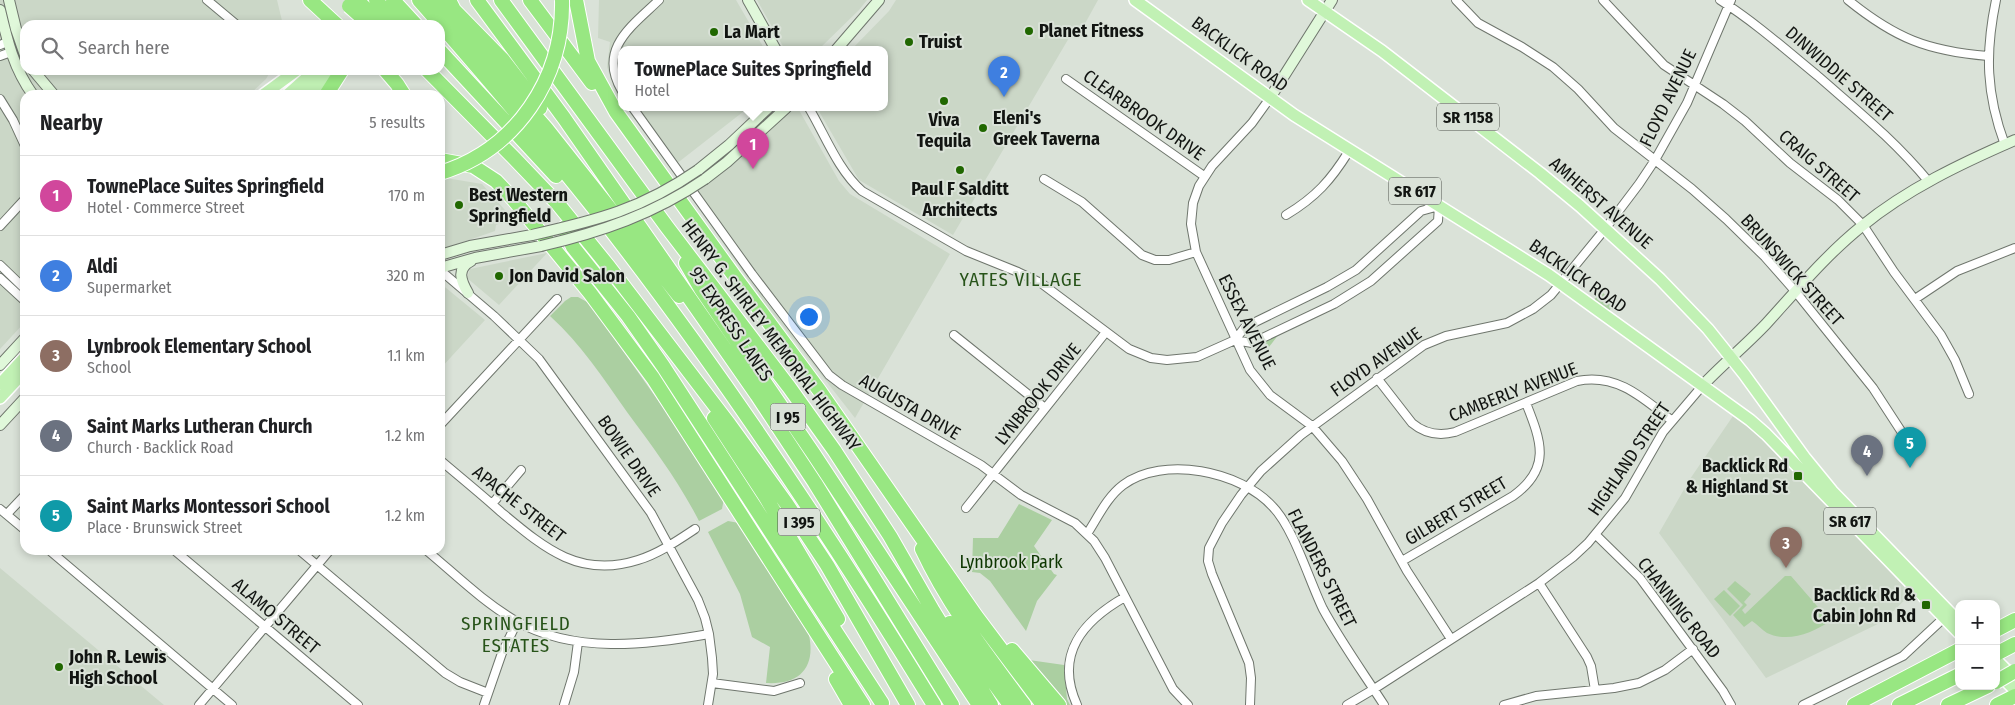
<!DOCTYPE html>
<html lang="en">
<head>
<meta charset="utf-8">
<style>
	body { margin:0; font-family:"Fira Sans Condensed",sans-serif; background:#f2f2f2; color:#202124 }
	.controls { position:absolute; right:15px; bottom:15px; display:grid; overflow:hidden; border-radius:10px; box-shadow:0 2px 8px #0003 }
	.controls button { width:45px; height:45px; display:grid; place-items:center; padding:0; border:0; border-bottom:1px solid #e0e0e0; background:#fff; color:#202124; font:25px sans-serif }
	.you { position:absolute; left:808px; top:316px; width:18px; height:18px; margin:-12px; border:4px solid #fff; border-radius:50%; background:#1a73e8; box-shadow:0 0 0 8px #1a73e833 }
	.badge { display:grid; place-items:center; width:32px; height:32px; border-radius:50%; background:#db2777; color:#fff; font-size:16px; font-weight:700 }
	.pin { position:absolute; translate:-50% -41px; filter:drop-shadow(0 1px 2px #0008) }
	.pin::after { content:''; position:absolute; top:26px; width:18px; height:15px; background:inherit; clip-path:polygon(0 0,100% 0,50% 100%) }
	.popup { position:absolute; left:618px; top:46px; width:270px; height:65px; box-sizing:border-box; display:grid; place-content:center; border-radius:10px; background:#fff; filter:drop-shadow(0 1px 4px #0005); font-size:16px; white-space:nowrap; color:#757577 }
	.popup b { font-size:19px; color:#202124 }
	.popup::after { content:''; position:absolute; left:50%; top:100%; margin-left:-10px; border:10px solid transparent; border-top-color:#fff }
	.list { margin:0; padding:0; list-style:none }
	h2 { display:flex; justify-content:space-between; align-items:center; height:65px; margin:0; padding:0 20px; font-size:21px }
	h2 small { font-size:16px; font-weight:400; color:#757577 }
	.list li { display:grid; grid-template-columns:32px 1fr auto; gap:15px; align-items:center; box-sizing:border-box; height:80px; padding:0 20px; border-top:1px solid #e0e0e0 }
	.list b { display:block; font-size:19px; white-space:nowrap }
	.list p { margin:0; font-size:16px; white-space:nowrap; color:#757577 }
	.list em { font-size:16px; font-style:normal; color:#757577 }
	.icon { flex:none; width:28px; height:28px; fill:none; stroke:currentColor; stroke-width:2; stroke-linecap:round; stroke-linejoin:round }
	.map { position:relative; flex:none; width:2015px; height:705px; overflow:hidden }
	.search { position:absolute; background:#fff; box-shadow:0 2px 8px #0003; left:20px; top:20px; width:425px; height:55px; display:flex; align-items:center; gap:12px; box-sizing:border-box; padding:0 18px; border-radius:15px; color:#757577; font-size:19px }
	.panel { position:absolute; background:#fff; box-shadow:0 2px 8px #0003; left:20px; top:90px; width:425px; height:465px; border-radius:15px }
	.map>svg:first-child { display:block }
	.built { fill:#cbd7c7 }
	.green { fill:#abcfa1 }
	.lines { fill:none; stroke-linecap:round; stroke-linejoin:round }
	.street-casing { stroke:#6f766d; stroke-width:10 }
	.secondary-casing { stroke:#6f766d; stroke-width:12 }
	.primary-casing { stroke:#fff; stroke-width:14 }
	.highway-casing { stroke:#fff; stroke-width:16 }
	.street { stroke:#fff; stroke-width:8 }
	.secondary { stroke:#e0f8da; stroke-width:10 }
	.primary { stroke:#c1f1b4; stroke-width:11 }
	.highway { stroke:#98e782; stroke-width:14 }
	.secondary-bridge-casing { stroke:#6f766d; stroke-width:12; stroke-linecap:butt }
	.highway-bridge-casing { stroke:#fff; stroke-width:16; stroke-linecap:butt }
	.secondary-bridge { stroke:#e0f8da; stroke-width:10 }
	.highway-bridge { stroke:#98e782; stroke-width:14 }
	.poi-dot { fill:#206700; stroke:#dae2d8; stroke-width:2 }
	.labels { text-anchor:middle; stroke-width:4; stroke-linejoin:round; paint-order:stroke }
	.shield { fill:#dae2d8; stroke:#4e524d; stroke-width:1 }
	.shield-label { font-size:16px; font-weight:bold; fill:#121512 }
	.poi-label { font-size:18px; font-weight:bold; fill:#121512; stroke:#dae2d8; text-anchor:start }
	.street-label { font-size:18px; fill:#121512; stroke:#dae2d8 }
	.park-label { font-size:18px; fill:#0d3600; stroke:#dae2d8 }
	.neighbourhood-label { font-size:19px; letter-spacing:1px; fill:#275319; stroke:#dae2d8 }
</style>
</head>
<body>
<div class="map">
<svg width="2015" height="705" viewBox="0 0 2015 705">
	<rect width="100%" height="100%" fill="#dae2d8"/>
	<path class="built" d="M0,0H277L283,25H25V70H271L266,79L249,95H25V322L0,349Z
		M599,0H736L765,50H622V101L617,95L607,67L610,42L598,38Z
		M757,0H867L859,10L818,50H785Z
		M896,0H1098L1082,29L1076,26L953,235L859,180L817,108H884V50H851L889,11Z
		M627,108H748L671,168Z
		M790,110H799L839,181L850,194L950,254L855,418L764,302L688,193Z
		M440,177L482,184L512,218L496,225L495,231L440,250Z
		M547,253L499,305L467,278L470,269Z
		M440,283L485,320L440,369Z
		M1733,416L1762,437L1911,594L1882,622L1766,678L1659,533L1690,479Z
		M0,568L37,599L164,705H0Z"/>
	<path class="green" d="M1601,291L1615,304L1608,312L1593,301Z
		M571,297H578L589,303L691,447L724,498L722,509L699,521C679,482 653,447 627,412C603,378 581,344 550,316L565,301Z
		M1279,334L1259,360L1258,345Z
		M1019,504L1052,520L1034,546L1054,574L1057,575L1037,601L1026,631L990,581L980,573L972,572L973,538H998Z
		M728,521L739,523L809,635C816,668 799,685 766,683L770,647L752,637L740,594L708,532Z
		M1785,576H1791L1830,621C1813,633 1788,643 1767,633C1762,630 1757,624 1752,621L1744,627L1733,615L1743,605L1727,589L1735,581L1751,594L1744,602L1747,605L1742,610L1745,614Z
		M1724,590L1740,606L1730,616L1714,599Z
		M1022,659L1064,665L1067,699L1070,705H1035L1018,691Z"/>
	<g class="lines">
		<defs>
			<path id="street" d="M207,0L237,25
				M1456,0L1478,23L1522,47L1553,67L1578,89L1614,128L1692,189L1726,219L1765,257L1795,291L1873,388L1901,431
				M1603,0L1664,65L1723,104L1745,121L1790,163L1838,200L1863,225L1894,272L1941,335L1955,360L1969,394
				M1720,0C1756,23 1786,50 1819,77C1859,112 1894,140 1929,182
				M1848,0C1895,38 1927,51 1988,56
				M1996,0C1985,53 1986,94 2005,145
				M0,45L7,42
				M0,56L11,52
				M1066,79L1204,176
				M622,91C597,49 632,26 659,0
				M1270,98L1252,123L1212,166L1199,186L1193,203L1191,224L1196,252L1250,370L1270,395L1312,426L1342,461L1367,499L1407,571L1451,639
				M0,99L13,120L25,146
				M633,108L752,274L829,375L842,385L981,465L1021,495L1075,523L1094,541L1105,558L1173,689L1188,705
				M809,108C825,135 838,170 862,191L966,251L1018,272L1041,283L1129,349L1151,358L1167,360L1197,357L1235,340L1245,327L1327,287L1356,270L1421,211L1439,206L1438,221L1371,281L1334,304L1252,343L1235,340
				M1044,179L1082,202L1142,255L1155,260H1169L1196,252
				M1286,215C1316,197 1331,180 1349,151
				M0,226L25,199
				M0,265L25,289
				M440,270L494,316L539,359L651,513L698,600L705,618L709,634L712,658L713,674L708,705
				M0,278L25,301
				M1915,299L1957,271L2015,248
				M954,335L1045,408
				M1377,378L1412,423C1425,434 1440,436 1455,432L1577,381C1616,373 1642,397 1671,420
				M440,425L557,299
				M440,460C460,477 481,494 501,512C543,547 579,579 638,560C658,554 677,541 695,529
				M492,504L521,470
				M966,508L1106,332
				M0,509L25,530
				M7,514L25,495
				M1087,534C1098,517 1107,497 1123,485C1163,455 1241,471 1273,507C1294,529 1309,580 1323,609C1341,642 1364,674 1384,705
				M1596,535L1640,578L1723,691L1731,705
				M49,550L232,705
				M174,550L358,705
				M299,550L445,673L460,682L488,693
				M426,550C455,574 483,602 516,621C574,654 647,645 709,634
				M1402,561L1513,496C1552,468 1541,441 1526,403
				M1539,583L1587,657L1591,666L1595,690
				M712,683L774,691L800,683
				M199,705L330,550
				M484,705L502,653L517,622
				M564,705L574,672L578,642
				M1077,705C1054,654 1083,621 1125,597
				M1250,705L1251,678L1249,663L1212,574L1208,561L1209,548L1222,523L1241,495L1261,471L1301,435L1424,345L1446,336L1507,323L1533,309L1551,295L1605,229L1639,184L1655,160L1687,103L1731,0
				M1347,705L1374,689L1539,583L1573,557L1588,543L1625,498L1663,432L1703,385
				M1504,705L1536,696L1614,688L1639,683L1665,670L1693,649
				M1803,705L1903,656L1946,616"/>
			<path id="secondary" d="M9,0L16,29L25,55
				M748,0L776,50
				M0,10C7,40 14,69 33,95
				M836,50L879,0
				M33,70L54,95
				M1270,98L1332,0
				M698,170L729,145L768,108
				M705,179L727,162L786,108
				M440,255L470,246L532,235
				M440,268L475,258L541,246
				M468,293C461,281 456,269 471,261
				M0,365L25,338
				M1703,385C1723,364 1746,345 1766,324C1797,290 1826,255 1862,226C1907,189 1962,163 2015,140
				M0,425L25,398"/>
			<path id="primary" d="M1135,0L1294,115L1549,275L1750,420L1766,434L1959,633
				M1308,0L1382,51L1540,173L1580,206L1660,279L1708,329L1744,374L1805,458L1832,491L1959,622
				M263,95L297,70
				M287,95L315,70
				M300,95L330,70
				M316,95L332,79
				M0,384L25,357
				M0,398L25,371
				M1996,660L2015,679
				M1996,671L2015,690"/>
			<path id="highway" d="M310,0L337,25
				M419,0C480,69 540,140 597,212C720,369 830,535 934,705
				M434,0L546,128L679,296
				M449,0L454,10L503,60L540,108
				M477,0L564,118L757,395L815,483L952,705
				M501,0L667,227L789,387L834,450L890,536L933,611L991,705
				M530,0L592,83
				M576,0L588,61L616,112L735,277L819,390L976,616L1043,705
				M440,51L556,176
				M385,70L397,84L404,95
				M427,70L514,158L558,204L609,267L729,424L786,503L827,565L908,705
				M326,95L342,70
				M440,160L473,166L496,181L514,200L590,293L653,378L863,705
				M564,228L573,247L628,316L663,366L882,703
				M686,263L701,289L813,453L979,705
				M714,418L765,496L838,619
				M922,549C948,605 987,655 1024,705
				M950,623L1010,705
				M1996,630L2015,620
				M1012,650L1059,705
				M1996,654L2015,644
				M836,679L851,705
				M1854,705L1959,650
				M1899,705L1959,675
				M1948,705L1988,686
				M1997,705L2015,696"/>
		</defs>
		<use href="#street" class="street-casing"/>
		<use href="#secondary" class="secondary-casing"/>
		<use href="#primary" class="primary-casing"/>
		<use href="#highway" class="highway-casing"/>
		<use href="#street" class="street"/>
		<use href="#secondary" class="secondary"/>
		<use href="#primary" class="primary"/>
		<use href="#highway" class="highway"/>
		<defs>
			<path id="secondary-bridge" d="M532,235C598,220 642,209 698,170
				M541,246C601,232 654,214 705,179"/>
			<path id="highway-bridge" d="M357,0L382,25
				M376,0L397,25
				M393,0L416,25
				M349,6L367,22
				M440,173C516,150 564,78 562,0
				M1996,682L2015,671"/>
		</defs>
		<use href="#secondary-bridge" class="secondary-bridge-casing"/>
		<use href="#highway-bridge" class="highway-bridge-casing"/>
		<use href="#secondary-bridge" class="secondary-bridge"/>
		<use href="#highway-bridge" class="highway-bridge"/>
	</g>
	<g class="poi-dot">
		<circle cx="1029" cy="31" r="5"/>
		<circle cx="714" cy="32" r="5"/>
		<circle cx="909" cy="42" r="5"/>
		<circle cx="944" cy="101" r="5"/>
		<circle cx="983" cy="128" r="5"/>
		<circle cx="960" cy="170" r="5"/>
		<circle cx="459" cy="205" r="5"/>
		<circle cx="499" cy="276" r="5"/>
		<rect x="1793" y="471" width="10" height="10" rx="2.5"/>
		<rect x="1921" y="600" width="10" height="10" rx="2.5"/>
		<circle cx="59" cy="667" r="5"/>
	</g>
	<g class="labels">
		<g class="shield">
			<rect x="1437" y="103.5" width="62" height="27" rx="4"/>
			<rect x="1389" y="177.5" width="52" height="27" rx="4"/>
			<rect x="770.5" y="403.5" width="35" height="27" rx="4"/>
			<rect x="1824" y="507.5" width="52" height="27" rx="4"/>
			<rect x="778" y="508.5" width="42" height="27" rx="4"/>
		</g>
		<g class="shield-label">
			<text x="1468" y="123">SR 1158</text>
			<text x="1415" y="197">SR 617</text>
			<text x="788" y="423">I 95</text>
			<text x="1850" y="527">SR 617</text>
			<text x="799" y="528">I 395</text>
		</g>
		<g class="poi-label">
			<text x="1039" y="37">Planet Fitness</text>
			<text x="724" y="38">La Mart</text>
			<text x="919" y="48">Truist</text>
			<text x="993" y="124">Eleni's<tspan x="993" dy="21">Greek Taverna</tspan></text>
			<text x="944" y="126" text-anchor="middle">Viva<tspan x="944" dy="21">Tequila</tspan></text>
			<text x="960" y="195" text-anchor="middle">Paul F Salditt<tspan x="960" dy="21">Architects</tspan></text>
			<text x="469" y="201">Best Western<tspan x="469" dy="21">Springfield</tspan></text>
			<text x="509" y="282">Jon David Salon</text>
			<text x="1788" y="472" text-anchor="end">Backlick Rd<tspan x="1788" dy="21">&amp; Highland St</tspan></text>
			<text x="1916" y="601" text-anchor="end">Backlick Rd &amp;<tspan x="1916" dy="21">Cabin John Rd</tspan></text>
			<text x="69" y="663">John R. Lewis<tspan x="69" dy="21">High School</tspan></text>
		</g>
		<g class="street-label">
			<text transform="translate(1240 54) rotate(36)" y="6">BACKLICK ROAD</text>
			<text transform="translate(1839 74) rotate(41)" y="6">DINWIDDIE STREET</text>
			<text transform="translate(1668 98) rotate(-64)" y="6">FLOYD AVENUE</text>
			<text transform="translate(1144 115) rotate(35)" y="6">CLEARBROOK DRIVE</text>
			<text transform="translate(1819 166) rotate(41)" y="6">CRAIG STREET</text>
			<text transform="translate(1601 203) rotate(41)" y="6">AMHERST AVENUE</text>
			<text transform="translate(1792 270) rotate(48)" y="6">BRUNSWICK STREET</text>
			<text transform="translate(1578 276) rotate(35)" y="6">BACKLICK ROAD</text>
			<text transform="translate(1247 322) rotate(63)" y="6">ESSEX AVENUE</text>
			<text transform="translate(731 324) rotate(56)" y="6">95 EXPRESS LANES</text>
			<text transform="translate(771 335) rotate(53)" y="6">HENRY G. SHIRLEY MEMORIAL HIGHWAY</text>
			<text transform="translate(1376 362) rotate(-35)" y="6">FLOYD AVENUE</text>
			<text transform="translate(1513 392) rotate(-21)" y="6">CAMBERLY AVENUE</text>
			<text transform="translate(1038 394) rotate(-51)" y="6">LYNBROOK DRIVE</text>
			<text transform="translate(910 407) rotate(30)" y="6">AUGUSTA DRIVE</text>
			<text transform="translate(629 456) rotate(55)" y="6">BOWIE DRIVE</text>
			<text transform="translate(1629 459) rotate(-56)" y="6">HIGHLAND STREET</text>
			<text transform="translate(519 504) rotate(38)" y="6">APACHE STREET</text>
			<text transform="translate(1456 511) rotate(-31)" y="6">GILBERT STREET</text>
			<text transform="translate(1322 568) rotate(63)" y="6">FLANDERS STREET</text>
			<text transform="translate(1679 608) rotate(52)" y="6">CHANNING ROAD</text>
			<text transform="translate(276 616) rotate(40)" y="6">ALAMO STREET</text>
		</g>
		<g class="park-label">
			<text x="1011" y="568">Lynbrook Park</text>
		</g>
		<g class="neighbourhood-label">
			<text x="1021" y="286">YATES VILLAGE</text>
			<text x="516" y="630">SPRINGFIELD<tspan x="516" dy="22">ESTATES</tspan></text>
		</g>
	</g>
</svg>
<div class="controls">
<button>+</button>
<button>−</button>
</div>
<div class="you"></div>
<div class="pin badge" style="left:753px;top:169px;background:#d1479c">1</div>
<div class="popup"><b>TownePlace Suites Springfield</b>Hotel</div>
<div class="pin badge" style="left:1004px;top:97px;background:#3f7fe0">2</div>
<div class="pin badge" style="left:1786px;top:568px;background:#8d6e63">3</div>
<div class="pin badge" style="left:1867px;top:476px;background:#6b7280">4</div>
<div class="pin badge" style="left:1910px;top:468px;background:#0f9aa8">5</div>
<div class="search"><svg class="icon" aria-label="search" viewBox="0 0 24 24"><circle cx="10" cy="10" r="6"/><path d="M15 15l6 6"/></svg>Search here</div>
<section class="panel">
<h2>Nearby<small>5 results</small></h2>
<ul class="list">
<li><span class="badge" style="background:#d1479c">1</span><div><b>TownePlace Suites Springfield</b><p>Hotel · Commerce Street</p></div><em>170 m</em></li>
<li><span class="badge" style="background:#3f7fe0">2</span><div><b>Aldi</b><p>Supermarket</p></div><em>320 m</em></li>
<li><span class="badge" style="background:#8d6e63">3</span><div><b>Lynbrook Elementary School</b><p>School</p></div><em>1.1 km</em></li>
<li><span class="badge" style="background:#6b7280">4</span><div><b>Saint Marks Lutheran Church</b><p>Church · Backlick Road</p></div><em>1.2 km</em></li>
<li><span class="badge" style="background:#0f9aa8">5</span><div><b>Saint Marks Montessori School</b><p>Place · Brunswick Street</p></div><em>1.2 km</em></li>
</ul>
</section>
</div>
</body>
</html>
